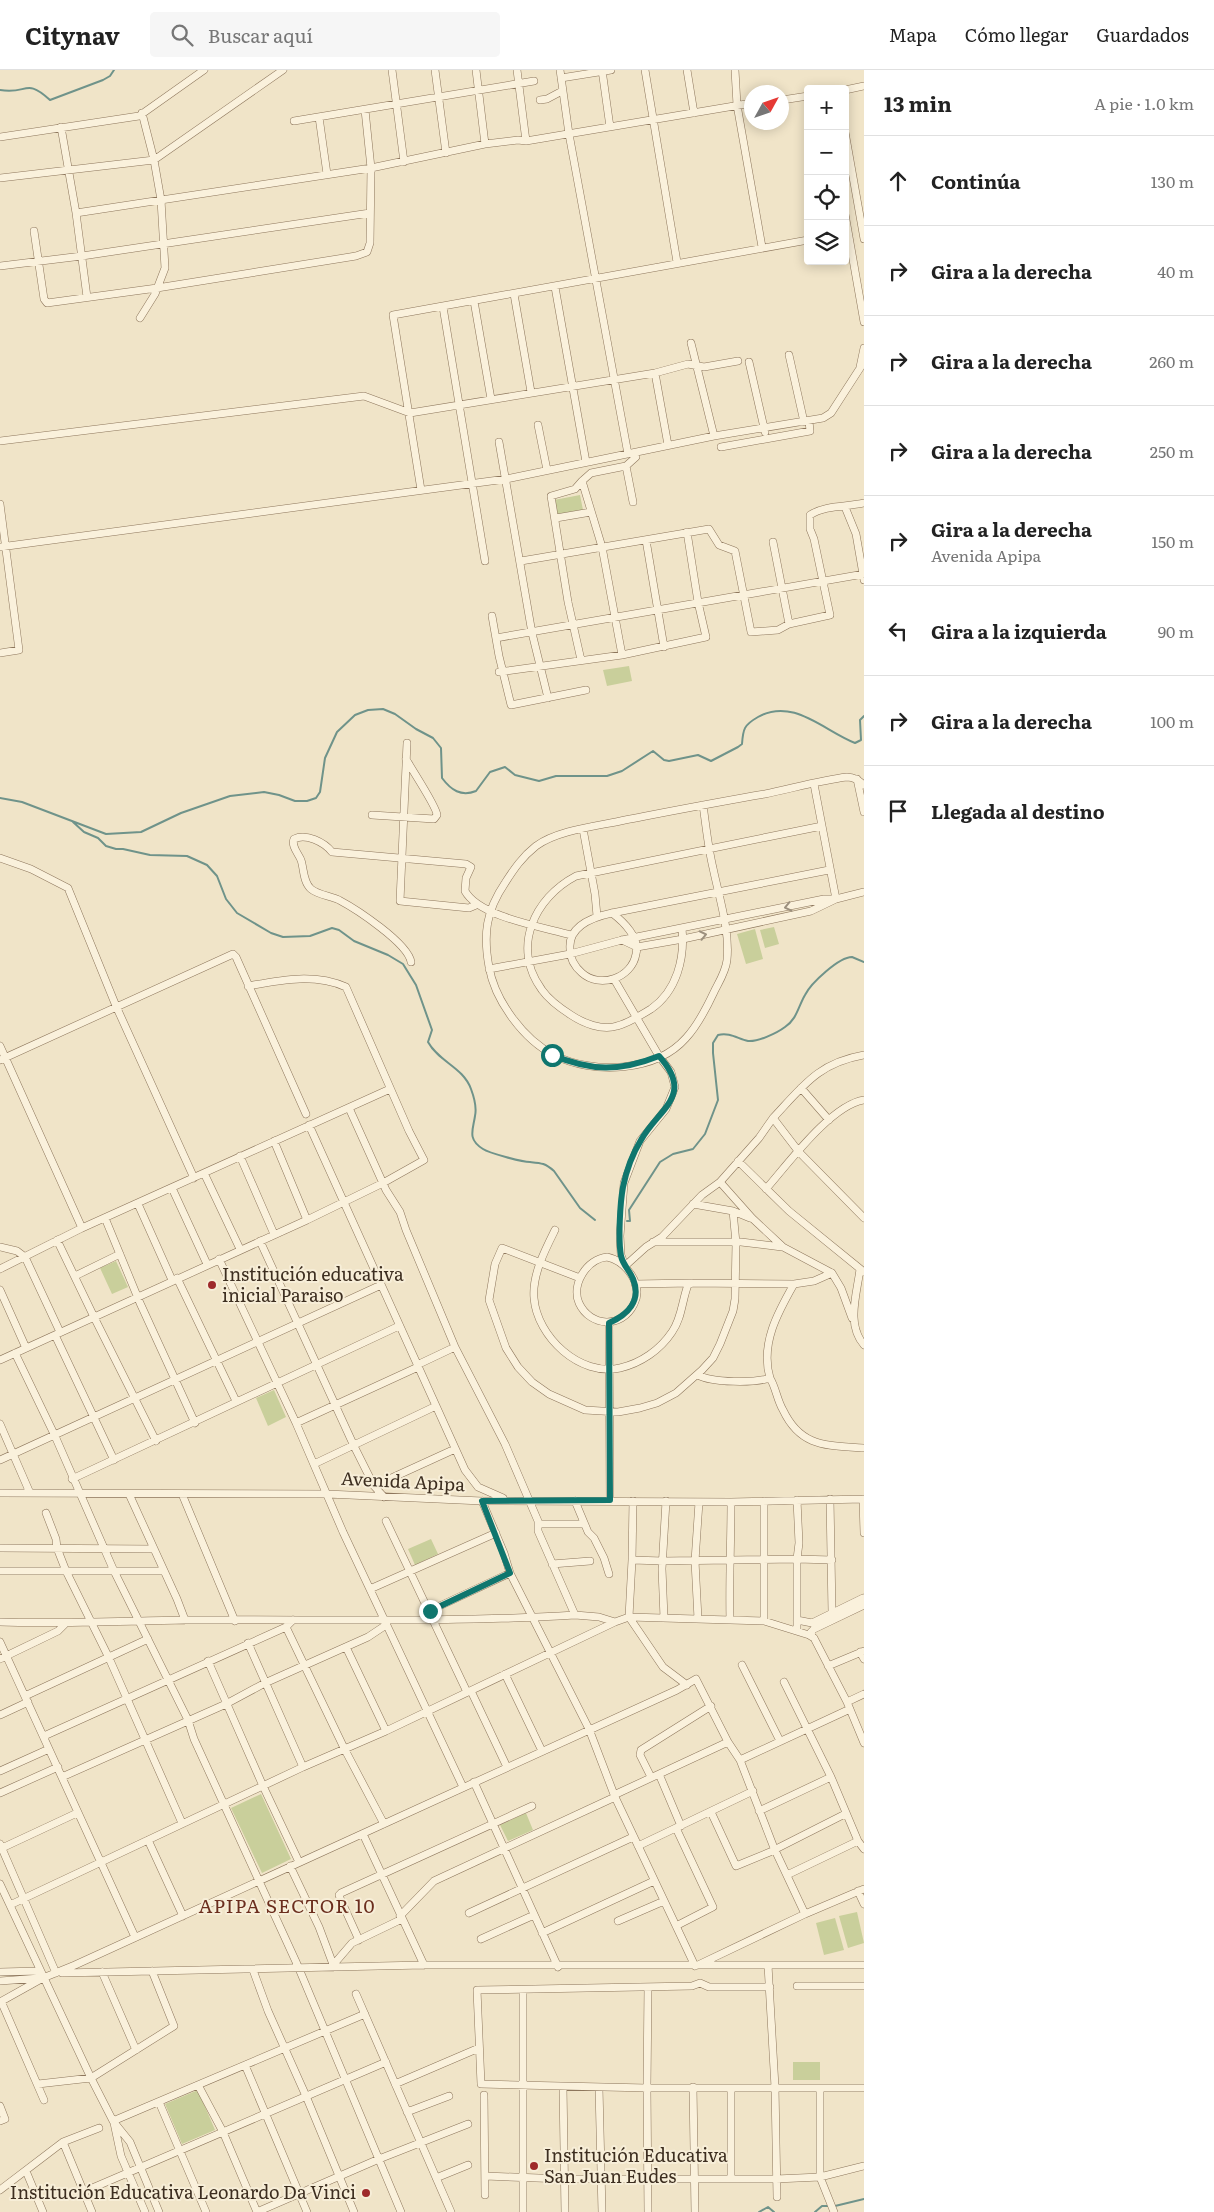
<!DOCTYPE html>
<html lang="es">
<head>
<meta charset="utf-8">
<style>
	body { margin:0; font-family:Literata,serif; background:#f6f6f6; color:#222 }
	.controls { position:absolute; right:15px; top:15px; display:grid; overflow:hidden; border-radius:5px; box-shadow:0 2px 12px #0003 }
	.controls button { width:45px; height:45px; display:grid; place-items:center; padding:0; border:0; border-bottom:1px solid #e0e0e0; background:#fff; color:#222; font:25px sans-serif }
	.compass { position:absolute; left:744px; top:15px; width:45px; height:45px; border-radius:50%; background:#fff; box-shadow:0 2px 12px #0003; rotate:50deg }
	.stop { position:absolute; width:15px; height:15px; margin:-11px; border:4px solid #0f766e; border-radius:50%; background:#fff }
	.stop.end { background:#0f766e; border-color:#fff; box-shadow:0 1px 5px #0008 }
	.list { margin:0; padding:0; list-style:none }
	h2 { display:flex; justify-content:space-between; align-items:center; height:65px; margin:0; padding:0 20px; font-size:21px }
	h2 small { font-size:16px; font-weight:400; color:#767676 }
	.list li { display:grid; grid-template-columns:32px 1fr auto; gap:15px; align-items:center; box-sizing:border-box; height:90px; padding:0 20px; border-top:1px solid #e0e0e0 }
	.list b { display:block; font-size:19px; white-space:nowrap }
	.list p { margin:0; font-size:16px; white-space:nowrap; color:#767676 }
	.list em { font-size:16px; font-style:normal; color:#767676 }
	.icon { flex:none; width:28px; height:28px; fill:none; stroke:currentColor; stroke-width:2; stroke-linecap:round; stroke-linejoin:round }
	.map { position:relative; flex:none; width:864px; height:2142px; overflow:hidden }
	header { display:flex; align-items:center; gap:30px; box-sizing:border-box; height:70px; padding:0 25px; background:#fff; border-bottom:1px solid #e0e0e0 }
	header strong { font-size:24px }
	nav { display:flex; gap:28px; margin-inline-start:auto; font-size:18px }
	.search { width:350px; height:45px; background:#f6f6f6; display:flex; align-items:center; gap:12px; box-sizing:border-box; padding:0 18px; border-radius:5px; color:#767676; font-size:19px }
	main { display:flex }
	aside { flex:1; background:#fff }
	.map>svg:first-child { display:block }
	.green { fill:#c9cf9b }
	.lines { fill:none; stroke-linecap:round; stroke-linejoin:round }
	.stream { stroke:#6f938a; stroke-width:2 }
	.minor-casing { stroke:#8d765c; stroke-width:8 }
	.minor { stroke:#faf1dc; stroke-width:7 }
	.oneway { stroke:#9c907e }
	.route { stroke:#0f766e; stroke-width:6 }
	.poi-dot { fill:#9e2a2b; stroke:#f7eed8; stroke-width:2 }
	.labels { text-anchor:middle; stroke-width:4; stroke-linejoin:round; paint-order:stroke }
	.poi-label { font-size:18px; fill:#3d2e20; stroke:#f7eed8; text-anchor:start }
	.street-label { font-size:18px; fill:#3d2e20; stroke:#f7eed8 }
	.neighbourhood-label { font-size:19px; letter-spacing:1px; fill:#6b2e1e; stroke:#f7eed8 }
</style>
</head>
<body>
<header>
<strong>Citynav</strong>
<div class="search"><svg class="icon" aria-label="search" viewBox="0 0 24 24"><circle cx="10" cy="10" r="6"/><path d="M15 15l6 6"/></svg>Buscar aquí</div>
<nav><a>Mapa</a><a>Cómo llegar</a><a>Guardados</a></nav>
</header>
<main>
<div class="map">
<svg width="864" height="2142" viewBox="0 0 864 2142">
	<rect width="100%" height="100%" fill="#f0e4c8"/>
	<path class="green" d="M580,425L583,440L557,446L554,430Z
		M629,596L632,611L607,616L603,600Z
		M774,857L779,874L765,878L760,860Z
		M755,859L763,889L746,894L737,864Z
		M116,1191L128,1217L112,1224L100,1198Z
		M274,1320L286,1347L268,1356L256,1328Z
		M431,1469L438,1484L415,1495L408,1479Z
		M261,1724L291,1789L262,1803L231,1738Z
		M526,1743L533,1760L508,1771L500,1755Z
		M857,1842L864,1873L848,1878L839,1846Z
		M835,1848L844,1880L824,1885L816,1853Z
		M793,1992H820V2010H793Z
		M198,2020L215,2060L182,2074L165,2034Z"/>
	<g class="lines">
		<path class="stream" d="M0,20C28,25 25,7 50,30L103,10L110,6L114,0
			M0,728L22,732L106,764L141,762L181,743L230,726L264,722L279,725L295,731H307L316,728L320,722L325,688L337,662L355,645L368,640L383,639L395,644L416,659L433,668L441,678L442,708C451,720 461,727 476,721L490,702L505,697L515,705L539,711L556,706H607L622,701L653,681L664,690L669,691L698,685L711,691L738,677L742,674C743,659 744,655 758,647C793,627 824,661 855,673L861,670L860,650L864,646
			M73,752L84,762L98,768L106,776L116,779H123L150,785L187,786L207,795L217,806L226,829L237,843L271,863L283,867L310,866L332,858L339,860L354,871L388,885L403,894L416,915L432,960L428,972C439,992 463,997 471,1019C474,1027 477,1037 475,1046C473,1060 467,1069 483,1079C489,1083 522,1092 530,1092C541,1093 545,1093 554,1101L580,1138L595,1150
			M627,1151H630L629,1140L660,1092L673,1084L693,1079L705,1064L718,1030L713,983V973L718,965C730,962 738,969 748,971C758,972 777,963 785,957C797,949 798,937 805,925C811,913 839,887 852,887L864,892
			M835,2136L864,2129
			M759,2142L768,2137L774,2142
			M815,2142L822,2136H830"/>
		<defs>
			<path id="minor" d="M392,0L404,92
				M435,0L446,83
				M476,0L485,74
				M517,0L526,71
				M560,0L569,64L628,384
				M602,0L610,57
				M645,0L677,192
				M687,0L694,43
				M735,0L737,35L762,177
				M561,8L611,0
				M845,20L864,16
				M540,30L547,29L562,21
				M782,30L808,26
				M319,47L327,104
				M294,51L534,11
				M61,57L76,143L87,227
				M845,62L864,169
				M0,67L139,46L204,0
				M0,108L154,90L283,0
				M76,143L371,98L485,74L518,70L526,71L752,33
				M845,144L864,252
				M34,161L44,229L47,233L157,218L356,186L367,182L370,173L371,98L365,40
				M0,196L82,186L370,143
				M555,217L586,392
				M514,224L531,322
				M474,231L491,329
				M443,237L485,491
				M140,248L155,224L165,198L161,130L154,90L142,43
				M691,273L714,366
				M789,285L804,352
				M749,292L765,362
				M860,297L864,278
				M655,303L668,375
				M538,355L547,400
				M0,371L364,326L410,343L655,303L688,294L704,297L738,291
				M499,372L532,563L548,628
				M721,377L810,361L809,351
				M421,420L393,245L808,170
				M633,432L626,396L636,387L635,383
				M0,434L19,580L0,583
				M845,437L856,464L864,510
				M556,448L591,442
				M646,470L664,577
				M773,472L789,554
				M0,477L506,409L714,366L823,348L831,343L864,292
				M521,491L709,459L719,475L735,481L751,562L778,560L789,554L830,545L814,469L810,459V445C825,435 847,437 864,433
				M492,546L499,586L511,635L586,620
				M496,568L864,504
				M622,585L602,477L582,411L591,403L626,396
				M581,590L568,532L551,426L575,419L582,411
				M499,602L622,585L706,567L698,532L687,462
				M407,673L400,831L469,838L476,835
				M857,709L864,742
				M814,714L836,829
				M703,735C706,756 708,777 713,798C719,827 730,860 727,890C726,901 719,912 714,922C707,937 698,955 686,968C656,1002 593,1005 554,985C524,970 495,931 489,897C483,864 486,841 505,813C514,799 522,787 536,776C558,760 598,756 625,750C672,741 718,732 765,724C790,719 821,710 847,707C854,707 858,710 864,715
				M372,745L434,749L437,745C437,737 412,700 406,689
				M583,759L595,824L597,846
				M0,788L31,799L68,818L116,936L194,1108
				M612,843C624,852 640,868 636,884C632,908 600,919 582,903C575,897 570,888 570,879C568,856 593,847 612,843L829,800
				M682,858C685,888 677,921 651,939C641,945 629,953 617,956C602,961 583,953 571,945C560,938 549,930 542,920C511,878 534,828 576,806L822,756
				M622,870L637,877L683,869L811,841L836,829
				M411,892C408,873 356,839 339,830C331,826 318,825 311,819C303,812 304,799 301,790C298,783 291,776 294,769C306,763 324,772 332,782L466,794L471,797L466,808L465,821C479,847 543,857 571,865
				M489,899L570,884L622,870L824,829H836L864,822
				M614,909L659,986L671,1002L675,1017L666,1039L640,1071L624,1113L620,1166L621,1185L625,1196L646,1177L662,1167L702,1125L720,1112L759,1068L773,1048
				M0,976L82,1158
				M864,985C818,993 803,1016 773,1048L799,1082L864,1148
				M0,990L233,884L236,887L306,1044
				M801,1018L829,1050
				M349,1038L386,1120L400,1142L406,1160L455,1277L505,1374L538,1451V1461L575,1545
				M309,1055L465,1400L478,1417L503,1428
				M274,1071L307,1150
				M240,1086L274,1164
				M738,1091L789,1141L864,1202
				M204,1103L240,1179
				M172,1118L207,1194
				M766,1119C788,1094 831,1035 864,1030
				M138,1134L172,1210
				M693,1134L733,1141L750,1148
				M105,1148L140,1233L195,1353
				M555,1160C545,1180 532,1205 534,1228C537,1267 580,1307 620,1298C641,1293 660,1280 672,1262C682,1248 682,1230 688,1215L692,1213L794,1214
				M57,1170L94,1247L156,1371
				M260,1171L354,1376L374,1416L384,1427
				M653,1172H741L782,1177
				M0,1177L17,1181L25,1187L60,1262
				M607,1187C626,1191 644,1215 634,1234C622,1259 590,1257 579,1233C571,1214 587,1189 607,1187Z
				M219,1189L296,1353L343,1462L463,1717
				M0,1199L82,1158L390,1019
				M860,1199C857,1224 846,1254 864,1275
				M832,1203L841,1218L852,1248
				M75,1206L120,1184
				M177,1208L236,1331
				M580,1208L502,1178L495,1194L489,1230L506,1278L518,1297L532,1312L549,1324L585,1340L618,1342L640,1338L657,1333L676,1323L702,1300L713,1288L720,1274L733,1241L735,1229L736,1173L733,1141
				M635,1214L692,1213
				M0,1220L26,1278
				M609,1253L610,1430
				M55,1265L114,1390
				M15,1283L55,1366L114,1501L188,1650L194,1669L297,1894L401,2142
				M0,1290L307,1150L383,1113L424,1090L409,1061L346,917C314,903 281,910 248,916
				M417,1295L455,1277
				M698,1305C712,1313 755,1313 770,1308C760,1274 778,1242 794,1214L814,1211L832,1203L783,1177L752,1148L720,1112
				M770,1308C776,1318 777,1330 783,1340C801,1378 827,1375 864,1378
				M296,1353L418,1297
				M0,1354L30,1423
				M0,1390L381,1215
				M314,1394L436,1336
				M72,1409L399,1256
				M374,1416L455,1379
				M0,1423L327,1424L482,1431L731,1432L864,1429
				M129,1424L177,1529L185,1550
				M182,1424L235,1551
				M830,1429L832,1542
				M863,1429L864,1463
				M797,1430L799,1473L797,1489L832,1490
				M482,1431L504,1483L510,1503L589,1659L615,1727L695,1896
				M575,1431L588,1462L594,1468L604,1488L609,1504
				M633,1431L632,1490L629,1547L663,1597L687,1615
				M46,1443L56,1469L57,1478L66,1501L109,1588L182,1753
				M386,1451L467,1622
				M538,1454H584
				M0,1478L154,1479
				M632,1490L663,1491L797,1489V1561
				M552,1494L590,1491
				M0,1501H164
				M370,1519L496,1463
				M429,1541L510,1503
				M664,1548L662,1499L666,1431
				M698,1549L695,1491L699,1432
				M730,1550C729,1511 731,1472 731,1432
				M797,1550L812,1553L863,1528
				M764,1551V1431
				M0,1552C62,1554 123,1551 185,1550C315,1549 446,1553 575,1545L599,1547L615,1552L629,1547L764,1551L809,1565L814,1568L847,1632L864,1673
				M286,1557L344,1678L384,1754
				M812,1566L811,1562L814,1559L864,1535
				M0,1572L135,1867
				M248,1573L303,1697
				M346,1577L386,1661
				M860,1582L864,1589
				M0,1589L58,1561L65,1554
				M208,1591L263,1716L299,1792
				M742,1595L780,1671
				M828,1596L864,1581
				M505,1604L542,1681
				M784,1612L831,1707L858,1771L864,1779
				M471,1621L507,1697
				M25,1626L148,1569
				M847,1632L864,1624
				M0,1645L28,1632
				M44,1666L286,1557L293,1550
				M740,1690L850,1639
				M0,1701L49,1679
				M659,1704L681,1756
				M62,1707L226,1634L265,1613L368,1567L386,1555
				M651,1707L640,1685L641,1680L711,1636
				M474,1712L558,1897
				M0,1723L58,1697
				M614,1725L728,1672
				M759,1741L831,1707
				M711,1742L736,1796L770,1782L845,1744
				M363,1764L424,1895
				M148,1770L183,1846
				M0,1774L56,1903
				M638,1776L753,1721
				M2,1778L77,1743
				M290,1796L319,1857L334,1897
				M787,1805L858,1771
				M0,1814L91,2008L113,2051L130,2072L159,2142
				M858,1821L864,1834
				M10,1835L303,1697L386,1661L615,1552
				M469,1843L633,1767
				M400,1846L434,1811L615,1727
				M618,1851L664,1831
				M676,1856L713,1837L676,1758
				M542,1863L654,1811
				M481,1869L534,1845
				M359,1870L340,1828L339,1825L341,1823L532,1736
				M334,1894L352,1873L402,1849
				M698,1895L805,1844L864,1819
				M768,1895L775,2017L777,2127
				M253,1900L268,1941L306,2026L354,2142
				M0,1902L40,1901
				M102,1902L136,1980
				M62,1903L424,1895H864
				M0,1911L40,1908
				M797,1916H864
				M648,1917L647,2018L648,2142
				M770,1917H709L700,1913L692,1916L477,1920L481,2014L647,2018H864
				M356,1924L451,2142
				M1,1931L44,2030
				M0,1932L43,1908L75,1895L677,1620L696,1609L728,1672L740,1690L774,1778L805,1844
				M245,1995L307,2142
				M38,2014L91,2008L174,1956L152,1901
				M395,2014L479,1978
				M198,2015L223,2062L257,2142
				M563,2017L565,2142
				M693,2017L695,2142
				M599,2018L602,2142
				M820,2018V2107L834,2142
				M484,2025L485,2125
				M159,2032L206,2142
				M0,2036L5,2049L0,2051
				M407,2042L449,2026
				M113,2051L365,1944
				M114,2053L121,2086L145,2142
				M63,2072L92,2142
				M26,2101L43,2142
				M485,2106L564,2109H776L820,2107L864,2096
				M436,2108L468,2095
				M731,2108V2018
				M0,2120L63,2072L99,2058
				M83,2122L386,1992
				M257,2142L379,2089L468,2054
				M523,2142V1920"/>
		</defs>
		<use href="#minor" class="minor-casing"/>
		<use href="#minor" class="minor"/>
	</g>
	<defs><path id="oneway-chevron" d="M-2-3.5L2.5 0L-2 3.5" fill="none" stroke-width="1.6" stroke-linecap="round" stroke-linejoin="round" transform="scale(1.25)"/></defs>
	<g class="oneway">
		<use href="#oneway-chevron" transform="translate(788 837) rotate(167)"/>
		<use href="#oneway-chevron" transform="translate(703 865) rotate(-12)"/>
	</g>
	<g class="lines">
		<path class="route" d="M430,1541L510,1503L482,1431L610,1430L609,1253C627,1245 642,1231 633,1209C630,1201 623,1195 621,1186C618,1170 620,1133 623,1117C626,1102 633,1083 641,1070C659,1038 695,1026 659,986C619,1002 591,1001 552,985"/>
	</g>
	<g class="poi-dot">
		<circle cx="212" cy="1215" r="5"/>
		<circle cx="534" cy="2096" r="5"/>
		<circle cx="366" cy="2123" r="5"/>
	</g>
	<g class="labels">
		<g class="poi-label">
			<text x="222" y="1211">Institución educativa<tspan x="222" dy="21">inicial Paraiso</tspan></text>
			<text x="544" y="2092">Institución Educativa<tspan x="544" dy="21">San Juan Eudes</tspan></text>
			<text x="356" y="2129" text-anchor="end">Institución Educativa Leonardo Da Vinci</text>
		</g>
		<g class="street-label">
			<text transform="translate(403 1412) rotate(3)" y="6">Avenida Apipa</text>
		</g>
		<g class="neighbourhood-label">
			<text x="287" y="1843">APIPA SECTOR 10</text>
		</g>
	</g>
</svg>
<div class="controls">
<button>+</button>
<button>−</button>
<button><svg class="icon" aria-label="locate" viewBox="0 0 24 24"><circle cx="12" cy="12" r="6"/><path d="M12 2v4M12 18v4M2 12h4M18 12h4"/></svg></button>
<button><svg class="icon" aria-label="layers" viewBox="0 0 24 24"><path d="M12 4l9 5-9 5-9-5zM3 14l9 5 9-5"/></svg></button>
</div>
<svg class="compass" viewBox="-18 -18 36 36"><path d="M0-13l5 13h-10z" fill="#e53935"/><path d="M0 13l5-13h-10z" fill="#767676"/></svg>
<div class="stop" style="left:552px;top:985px"></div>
<div class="stop end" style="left:430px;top:1541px"></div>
</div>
<aside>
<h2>13 min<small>A pie · 1.0 km</small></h2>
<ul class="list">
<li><svg class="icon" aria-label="ahead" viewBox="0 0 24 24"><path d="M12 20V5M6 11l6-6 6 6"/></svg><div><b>Continúa</b></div><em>130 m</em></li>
<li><svg class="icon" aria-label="right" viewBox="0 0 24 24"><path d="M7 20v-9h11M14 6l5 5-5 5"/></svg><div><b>Gira a la derecha</b></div><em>40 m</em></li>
<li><svg class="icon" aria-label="right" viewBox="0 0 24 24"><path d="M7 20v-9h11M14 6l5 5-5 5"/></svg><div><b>Gira a la derecha</b></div><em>260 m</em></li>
<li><svg class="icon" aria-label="right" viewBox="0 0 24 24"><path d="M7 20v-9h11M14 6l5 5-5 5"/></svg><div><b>Gira a la derecha</b></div><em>250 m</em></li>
<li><svg class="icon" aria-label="right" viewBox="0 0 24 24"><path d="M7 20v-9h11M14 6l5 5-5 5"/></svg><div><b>Gira a la derecha</b><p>Avenida Apipa</p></div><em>150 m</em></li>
<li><svg class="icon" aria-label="left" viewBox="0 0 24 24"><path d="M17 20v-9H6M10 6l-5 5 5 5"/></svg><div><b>Gira a la izquierda</b></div><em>90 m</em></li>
<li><svg class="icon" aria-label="right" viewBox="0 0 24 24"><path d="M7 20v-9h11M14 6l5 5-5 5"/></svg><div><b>Gira a la derecha</b></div><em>100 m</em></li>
<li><svg class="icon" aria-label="arrive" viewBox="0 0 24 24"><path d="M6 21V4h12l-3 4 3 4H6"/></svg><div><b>Llegada al destino</b></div></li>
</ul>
</aside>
</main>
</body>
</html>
